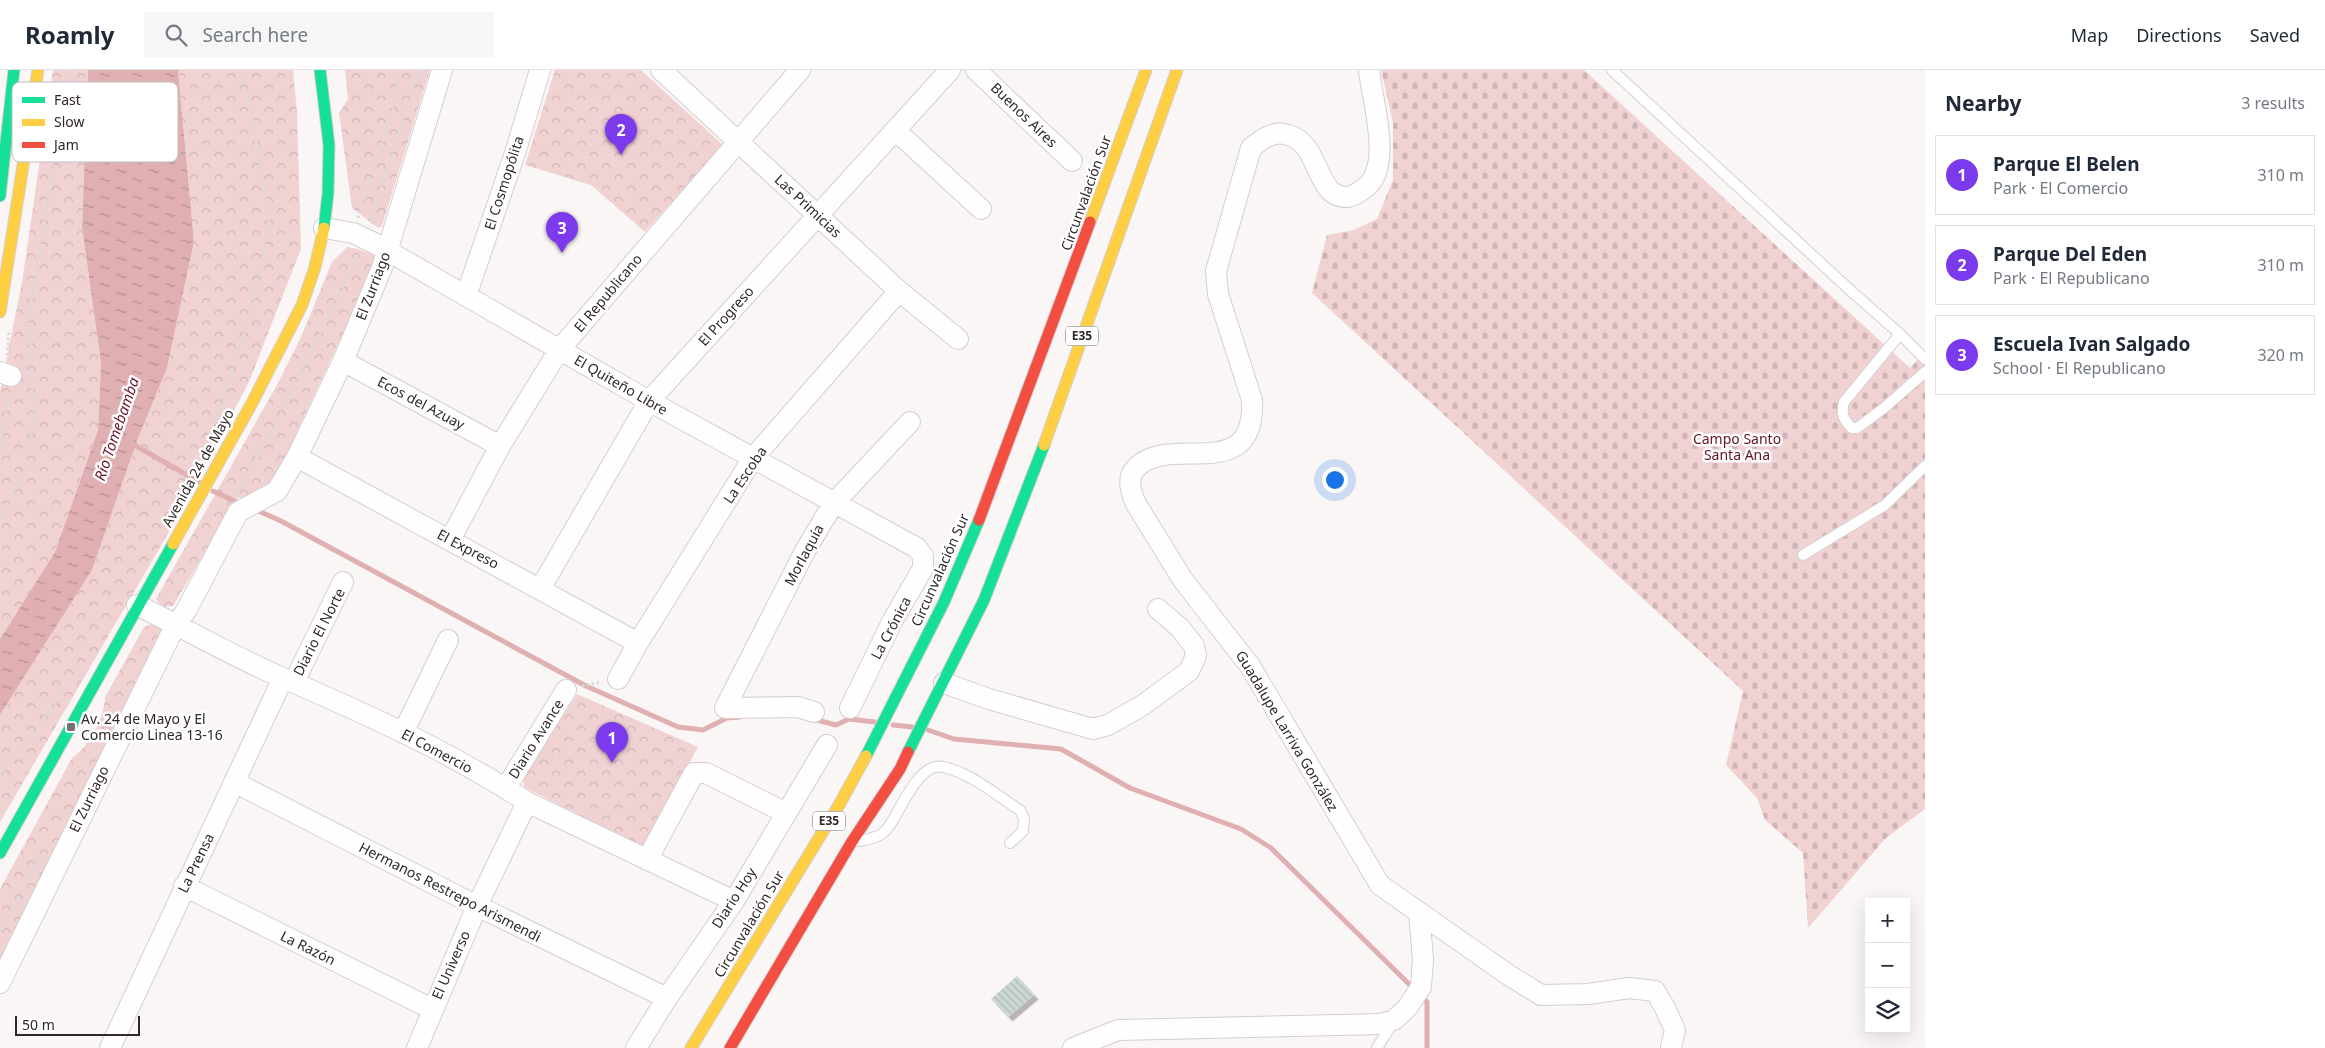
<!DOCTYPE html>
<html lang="en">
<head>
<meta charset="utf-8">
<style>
	body { margin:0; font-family:"Noto Sans",sans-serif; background:#f6f6f7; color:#1f2937 }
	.controls { position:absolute; right:15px; bottom:15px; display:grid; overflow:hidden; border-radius:0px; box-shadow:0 5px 20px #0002 }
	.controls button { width:45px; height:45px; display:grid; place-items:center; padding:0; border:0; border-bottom:1px solid #e0e1e3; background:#fff; color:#1f2937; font:25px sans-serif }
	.scale { position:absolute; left:15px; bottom:12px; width:125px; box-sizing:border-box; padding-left:5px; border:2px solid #312728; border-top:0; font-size:14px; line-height:18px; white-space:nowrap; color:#312728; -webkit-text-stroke:4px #fff; paint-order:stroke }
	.you { position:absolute; left:1334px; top:409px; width:18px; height:18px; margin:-12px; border:4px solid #fff; border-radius:50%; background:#1a73e8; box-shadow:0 0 0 8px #1a73e833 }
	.badge { display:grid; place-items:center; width:32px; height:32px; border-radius:50%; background:#7c3aed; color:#fff; font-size:16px; font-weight:700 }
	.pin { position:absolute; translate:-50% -41px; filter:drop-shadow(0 1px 2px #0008) }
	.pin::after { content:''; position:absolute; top:26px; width:18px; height:15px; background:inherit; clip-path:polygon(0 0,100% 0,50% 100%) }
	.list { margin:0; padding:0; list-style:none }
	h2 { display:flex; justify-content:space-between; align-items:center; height:65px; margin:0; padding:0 20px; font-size:21px }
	h2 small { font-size:16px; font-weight:400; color:#747a83 }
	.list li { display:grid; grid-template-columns:32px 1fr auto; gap:15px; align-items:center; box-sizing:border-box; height:80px; margin:0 10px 10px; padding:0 10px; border:1px solid #e0e1e3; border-radius:0px }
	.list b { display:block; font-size:19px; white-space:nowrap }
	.list p { margin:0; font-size:16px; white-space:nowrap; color:#747a83 }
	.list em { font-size:16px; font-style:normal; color:#747a83 }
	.icon { flex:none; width:28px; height:28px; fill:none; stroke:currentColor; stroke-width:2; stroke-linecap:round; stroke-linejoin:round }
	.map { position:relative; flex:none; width:1925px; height:978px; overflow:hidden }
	header { display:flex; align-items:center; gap:30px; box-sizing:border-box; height:70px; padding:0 25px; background:#fff; border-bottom:1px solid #e0e1e3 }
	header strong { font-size:24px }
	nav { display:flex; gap:28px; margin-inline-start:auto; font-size:18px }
	.search { width:350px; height:45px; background:#f6f6f7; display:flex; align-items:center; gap:12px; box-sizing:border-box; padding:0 18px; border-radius:0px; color:#747a83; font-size:19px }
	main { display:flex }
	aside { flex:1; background:#fff }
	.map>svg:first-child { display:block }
	.forest { fill:url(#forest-crowns) }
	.cemetery { fill:url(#cemetery-stones) }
	.water { fill:url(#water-ripples) }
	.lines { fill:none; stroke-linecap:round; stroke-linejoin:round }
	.stream { stroke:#e0afb1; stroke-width:5 }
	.building { fill:url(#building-back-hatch); filter:url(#shadow) }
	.lane-casing { stroke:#d5cece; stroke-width:12 }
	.street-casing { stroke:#d5cece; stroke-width:22 }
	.fast-casing { stroke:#d5cece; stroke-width:13 }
	.slow-casing { stroke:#d5cece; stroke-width:13 }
	.jam-casing { stroke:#d5cece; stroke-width:13 }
	.path { stroke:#dbd9d9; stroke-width:3; stroke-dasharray:2.5 2.5; stroke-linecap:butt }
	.lane { stroke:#fefefe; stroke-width:10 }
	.street { stroke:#fefefe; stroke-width:20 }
	.fast { stroke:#16e098; stroke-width:11 }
	.slow { stroke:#ffcf43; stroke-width:11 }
	.jam { stroke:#f24e42; stroke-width:11 }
	.poi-dot { fill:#786f70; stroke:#fff; stroke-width:2 }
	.labels { text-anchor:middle; stroke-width:5; stroke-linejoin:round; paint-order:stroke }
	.shield { fill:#fff; stroke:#6f6868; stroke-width:1 }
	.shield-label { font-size:12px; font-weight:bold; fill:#312728 }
	.street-label { font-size:14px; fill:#312728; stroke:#fff }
	.park-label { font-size:14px; fill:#641323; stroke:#fff }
	.poi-label { font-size:14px; fill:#312728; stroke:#fff; text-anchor:start }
	.water-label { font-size:15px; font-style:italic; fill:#681726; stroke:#fff }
	.key { fill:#fff; stroke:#c1bebe; stroke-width:1 }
	.key-label { font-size:14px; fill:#312728 }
</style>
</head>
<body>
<header>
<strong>Roamly</strong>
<div class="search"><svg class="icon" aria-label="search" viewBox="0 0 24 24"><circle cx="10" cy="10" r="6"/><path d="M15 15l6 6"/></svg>Search here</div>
<nav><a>Map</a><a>Directions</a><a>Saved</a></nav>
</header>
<main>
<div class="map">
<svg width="1925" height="978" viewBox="0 0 1925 978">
	<defs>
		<pattern id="forest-crowns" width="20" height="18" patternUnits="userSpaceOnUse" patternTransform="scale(1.25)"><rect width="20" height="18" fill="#f1d2d3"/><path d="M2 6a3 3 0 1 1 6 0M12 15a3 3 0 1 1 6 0" fill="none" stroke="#cfb4b5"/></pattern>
		<pattern id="cemetery-stones" width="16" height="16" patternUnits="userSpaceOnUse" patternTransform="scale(1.25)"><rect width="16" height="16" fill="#f1d2d3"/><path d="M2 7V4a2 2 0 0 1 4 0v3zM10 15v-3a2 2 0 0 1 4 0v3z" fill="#cfb4b5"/></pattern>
		<pattern id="water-ripples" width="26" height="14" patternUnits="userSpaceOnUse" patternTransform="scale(1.25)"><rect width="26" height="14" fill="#e0afb1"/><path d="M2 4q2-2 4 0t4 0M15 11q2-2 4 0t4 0" fill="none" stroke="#b68e90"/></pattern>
		<pattern id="building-back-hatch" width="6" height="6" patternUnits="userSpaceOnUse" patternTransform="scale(1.25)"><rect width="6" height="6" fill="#cbd8d5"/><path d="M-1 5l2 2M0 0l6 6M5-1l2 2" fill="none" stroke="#afb9b7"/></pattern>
		<filter id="shadow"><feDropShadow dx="4.5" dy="4.5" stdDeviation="0" flood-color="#0004"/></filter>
	</defs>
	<rect width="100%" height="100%" fill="#fbf6f6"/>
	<path class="forest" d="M53,0H88L82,157L101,293L98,360L55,482L0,569V322L22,212Z
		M178,0H293L297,42L301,179L249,312L177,448L0,752V645L92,500L137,371L167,298L194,172Z
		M345,0H430L382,156L378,158L352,138L339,43L348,29Z
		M555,0H641L723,75L645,162L591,115L525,95Z
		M347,177L358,179L374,185L375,190L372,202L261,438L238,427L173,536L162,537L156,529L278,313L301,267L332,192Z
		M155,552L165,558L0,892V819L72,688C90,675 104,649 105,627L144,557Z
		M577,624L698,677L643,777L524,717L523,708Z"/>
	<path class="cemetery" d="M1381,0H1584L1910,298L1919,288L1925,294V739L1886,768L1808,858L1803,783L1765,750L1757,728L1726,695L1743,621L1312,223L1327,165L1354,160L1377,149L1393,110V53Z"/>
	<path class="water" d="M88,0H178L194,172L167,298L137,371L92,500L0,645V569L55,482L98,360L101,293L82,157Z"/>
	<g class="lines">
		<path class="stream" d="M131,373L199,412
			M213,421L241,434
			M254,439L281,451L586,616L678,657L703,660L727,648L740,647
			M813,649L836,655L849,649L875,652
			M893,655L912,657
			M928,660L954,669L1061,679L1130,718L1241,759L1271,778L1414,919
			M1420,925L1427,932V978"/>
	</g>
	<path class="building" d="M1017,906L1034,925L1008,947L991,929Z"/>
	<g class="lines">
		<defs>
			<path id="lane" d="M1612,0L1851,221L1900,264L1925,289
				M1900,264L1844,332C1841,343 1843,350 1852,358H1857L1884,338L1925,302
				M1803,485L1885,435L1925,396
				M859,771C869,769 881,767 887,759C900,743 918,691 943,697C971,703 996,725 1020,740L1024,749L1023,761L1010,773
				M1377,978L1394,951"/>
			<path id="street" d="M661,0L899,221L958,269
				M976,0L1072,91
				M1369,0C1372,31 1395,101 1362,120C1357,123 1354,126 1348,127C1340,127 1333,125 1328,118C1314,100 1313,72 1288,65C1274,60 1262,69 1251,78L1216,201L1218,224L1252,330C1256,417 1169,362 1136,398C1126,408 1131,422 1136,434L1183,510L1250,596L1380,815L1510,906L1541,925L1588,924L1629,918L1655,921L1665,938L1675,960L1671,978
				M895,60L981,139
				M324,158L353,163L374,173L649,331L917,478L923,486V498L893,550L850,638
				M466,226L515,83L540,0
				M343,291L500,376
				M0,302L11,306
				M297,387L638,573
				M450,470L500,376L559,280L800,0
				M540,519L649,331L950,0
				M137,535C186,559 234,587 283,608C366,644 451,682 527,732L734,831
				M618,609L638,573L753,388L899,221
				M294,612L343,512
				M944,613L989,629L1093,659L1108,655L1143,635L1189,601L1196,586L1194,576L1180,558L1158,539
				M814,642L798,637L725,638L805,481L833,434L910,352
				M403,663L448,570
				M234,712L477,836L667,928
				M506,718L566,620
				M647,790L694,703H706L786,743
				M184,816L432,939
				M0,913L176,554L186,541L238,442L277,421L297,387L343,291L383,195L442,0
				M110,978L283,608
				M417,978L477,836L527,732
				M636,978L667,928L734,831L827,675
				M1073,978L1118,960L1339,955L1380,954L1394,950L1407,938L1421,917L1423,889L1419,842"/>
			<path id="fast" d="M320,0L329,75L328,123L324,158
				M0,126L14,0
				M908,682L984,530L1044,375
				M866,686L944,532L979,450
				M0,783L173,474"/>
			<path id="slow" d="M1090,152L1146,0
				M0,242L38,0
				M1044,375L1177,0
				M173,474L252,333L302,235L315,197L324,158
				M691,978L839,735L866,686"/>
			<path id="jam" d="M979,450L1090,152
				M730,978L851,773L900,699L908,682"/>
		</defs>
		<use href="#lane" class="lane-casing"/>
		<use href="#street" class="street-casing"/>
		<use href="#fast" class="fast-casing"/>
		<use href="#slow" class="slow-casing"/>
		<use href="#jam" class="jam-casing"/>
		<path class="path" d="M358,148L379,86L402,0
			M371,152L419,0
			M7,285L9,260
			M216,349L250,247L269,154L251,35L238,0
			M0,377L8,324
			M236,422L274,358L359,183
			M0,454L23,402L34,350L28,247L41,179L47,133L67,36L71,0
			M582,616L601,612
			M0,707L65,619
			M0,864L41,784"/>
		<use href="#lane" class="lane"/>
		<use href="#street" class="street"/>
		<use href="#fast" class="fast"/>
		<use href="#slow" class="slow"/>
		<use href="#jam" class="jam"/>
	</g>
	<rect class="poi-dot" x="66" y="652" width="10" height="10" rx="2.5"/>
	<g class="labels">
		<g class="shield">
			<rect x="1066" y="256.5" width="32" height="19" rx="4"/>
			<rect x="813" y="741.5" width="32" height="19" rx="4"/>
		</g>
		<g class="shield-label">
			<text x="1082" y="270">E35</text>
			<text x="829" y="755">E35</text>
		</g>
		<g class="street-label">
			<text transform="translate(1024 45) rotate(44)" y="5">Buenos Aires</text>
			<text transform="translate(504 113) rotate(-72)" y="5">El Cosmopólita</text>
			<text transform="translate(1086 123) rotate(-70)" y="5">Circunvalación Sur</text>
			<text transform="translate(808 136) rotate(43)" y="5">Las Primicias</text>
			<text transform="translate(373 216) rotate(-69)" y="5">El Zurriago</text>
			<text transform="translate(608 223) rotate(-50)" y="5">El Republicano</text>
			<text transform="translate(726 246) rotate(-48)" y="5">El Progreso</text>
			<text transform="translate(621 315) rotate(30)" y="5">El Quiteño Libre</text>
			<text transform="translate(421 333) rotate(28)" y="5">Ecos del Azuay</text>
			<text transform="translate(198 398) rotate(-61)" y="5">Avenida 24 de Mayo</text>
			<text transform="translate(745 405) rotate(-56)" y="5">La Escoba</text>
			<text transform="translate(468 479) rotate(28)" y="5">El Expreso</text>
			<text transform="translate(804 485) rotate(-62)" y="5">Morlaquía</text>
			<text transform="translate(940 500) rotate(-66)" y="5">Circunvalación Sur</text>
			<text transform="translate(891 558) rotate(-62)" y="5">La Crónica</text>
			<text transform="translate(319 562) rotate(-63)" y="5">Diario El Norte</text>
			<text transform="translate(1287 661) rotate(59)" y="5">Guadalupe Larriva González</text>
			<text transform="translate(536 669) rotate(-58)" y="5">Diario Avance</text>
			<text transform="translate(437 681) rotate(28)" y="5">El Comercio</text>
			<text transform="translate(89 729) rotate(-64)" y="5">El Zurriago</text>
			<text transform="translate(196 793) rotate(-64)" y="5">La Prensa</text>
			<text transform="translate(450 822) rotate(27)" y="5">Hermanos Restrepo Arismendi</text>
			<text transform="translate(734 828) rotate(-57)" y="5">Diario Hoy</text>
			<text transform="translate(749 854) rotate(-59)" y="5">Circunvalación Sur</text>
			<text transform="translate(308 878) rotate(26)" y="5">La Razón</text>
			<text transform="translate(451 895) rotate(-66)" y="5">El Universo</text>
		</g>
		<g class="park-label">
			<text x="1737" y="374">Campo Santo<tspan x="1737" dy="16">Santa Ana</tspan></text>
		</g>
		<g class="poi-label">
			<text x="81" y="654">Av. 24 de Mayo y El<tspan x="81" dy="16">Comercio Linea 13-16</tspan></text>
		</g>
		<g class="water-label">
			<text transform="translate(117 359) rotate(-71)" y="5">Río Tomebamba</text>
		</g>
	</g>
	<rect x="12" y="12" width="166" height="80" rx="8" class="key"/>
	<rect x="22" y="27" width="23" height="6" fill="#16e098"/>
	<rect x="22" y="49" width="23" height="7" fill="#ffcf43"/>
	<rect x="22" y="72" width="23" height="6" fill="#f24e42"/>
	<g class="key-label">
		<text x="54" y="35">Fast</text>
		<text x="54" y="57">Slow</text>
		<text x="54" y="80">Jam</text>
	</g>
</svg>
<div class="controls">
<button>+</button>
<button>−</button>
<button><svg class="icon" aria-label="layers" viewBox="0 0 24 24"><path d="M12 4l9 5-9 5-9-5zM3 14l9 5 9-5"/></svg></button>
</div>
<div class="scale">50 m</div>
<div class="you"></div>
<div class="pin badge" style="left:612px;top:693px">1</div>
<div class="pin badge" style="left:621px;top:85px">2</div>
<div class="pin badge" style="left:562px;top:183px">3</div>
</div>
<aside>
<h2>Nearby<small>3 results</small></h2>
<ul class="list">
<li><span class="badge">1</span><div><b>Parque El Belen</b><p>Park · El Comercio</p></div><em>310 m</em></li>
<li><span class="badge">2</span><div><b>Parque Del Eden</b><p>Park · El Republicano</p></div><em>310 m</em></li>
<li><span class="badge">3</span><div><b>Escuela Ivan Salgado</b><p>School · El Republicano</p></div><em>320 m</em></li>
</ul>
</aside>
</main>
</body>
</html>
